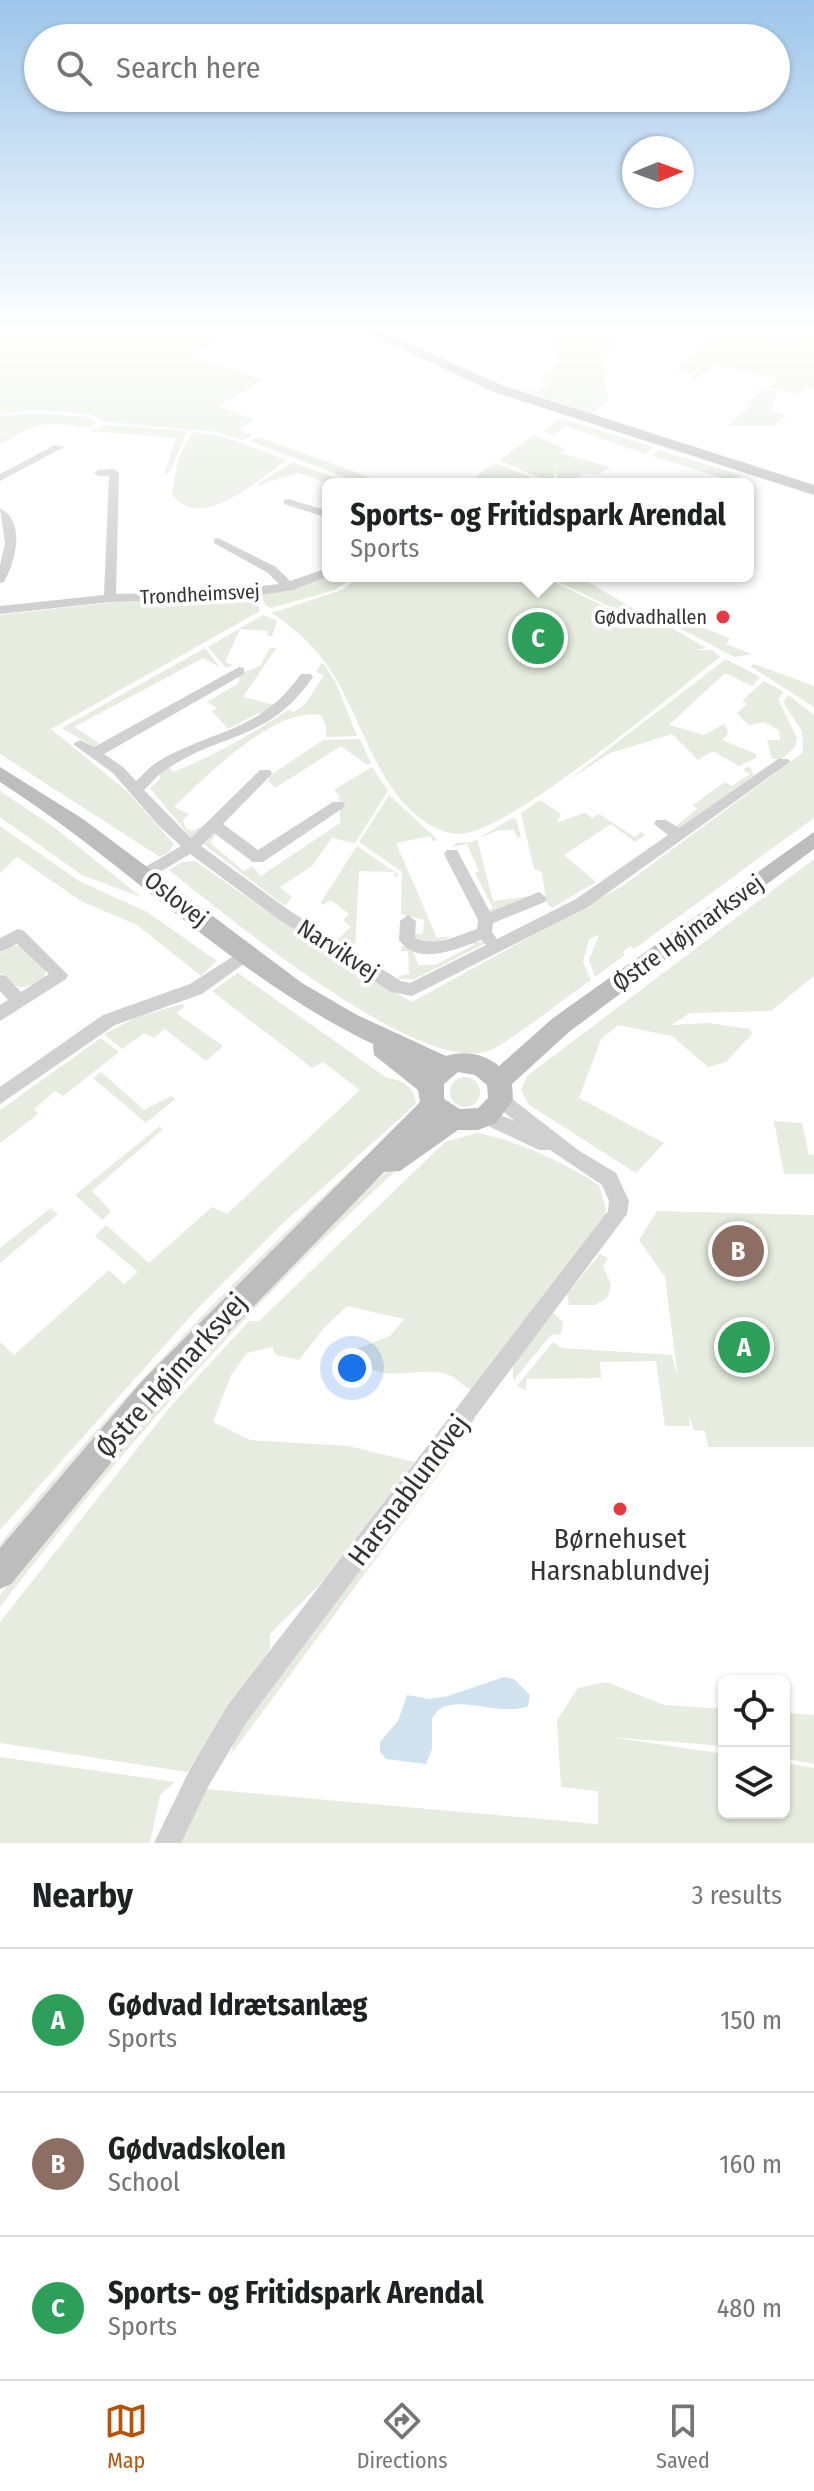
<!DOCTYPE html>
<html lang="en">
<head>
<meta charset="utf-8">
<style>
	body { margin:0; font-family:"Fira Sans Condensed",sans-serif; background:#f2f2f2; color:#202124 }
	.controls { position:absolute; right:24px; bottom:24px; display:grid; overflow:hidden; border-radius:12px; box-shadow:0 2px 6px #0004 }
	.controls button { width:72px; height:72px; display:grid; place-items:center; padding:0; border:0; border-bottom:2px solid #e0e0e0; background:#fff; color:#202124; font:40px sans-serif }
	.compass { position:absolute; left:622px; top:136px; width:72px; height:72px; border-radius:50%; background:#fff; box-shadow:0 2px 6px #0004; rotate:89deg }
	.you { position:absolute; left:352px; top:1368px; width:28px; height:28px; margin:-20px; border:6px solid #fff; border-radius:50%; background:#1a73e8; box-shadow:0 0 0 12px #1a73e833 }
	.badge { display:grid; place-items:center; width:52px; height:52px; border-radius:50%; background:#b45309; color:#fff; font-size:26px; font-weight:700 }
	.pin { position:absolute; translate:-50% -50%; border:4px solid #fff; box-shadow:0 2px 8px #0006 }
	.popup { position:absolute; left:322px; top:478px; width:432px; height:104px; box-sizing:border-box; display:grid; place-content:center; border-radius:12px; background:#fff; filter:drop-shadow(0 2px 6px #0005); font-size:26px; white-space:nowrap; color:#757577 }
	.popup b { font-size:30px; color:#202124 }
	.popup::after { content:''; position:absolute; left:50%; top:100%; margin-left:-16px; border:16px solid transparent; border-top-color:#fff }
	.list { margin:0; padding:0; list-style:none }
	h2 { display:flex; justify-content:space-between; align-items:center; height:104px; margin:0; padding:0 32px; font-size:34px }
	h2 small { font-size:26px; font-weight:400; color:#757577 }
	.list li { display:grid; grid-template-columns:52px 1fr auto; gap:24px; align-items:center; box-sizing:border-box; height:144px; padding:0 32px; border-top:2px solid #e0e0e0 }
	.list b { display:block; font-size:30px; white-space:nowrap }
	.list p { margin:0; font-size:26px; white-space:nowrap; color:#757577 }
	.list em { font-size:26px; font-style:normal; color:#757577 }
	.icon { flex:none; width:44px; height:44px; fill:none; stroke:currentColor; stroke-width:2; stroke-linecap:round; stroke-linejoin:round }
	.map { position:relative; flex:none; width:814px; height:1843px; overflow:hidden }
	.search { position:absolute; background:#fff; box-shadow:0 2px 6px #0004; left:24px; right:24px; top:24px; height:88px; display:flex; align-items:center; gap:20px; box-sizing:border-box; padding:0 28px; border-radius:44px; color:#757577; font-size:30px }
	.sheet { height:536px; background:#fff }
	nav { display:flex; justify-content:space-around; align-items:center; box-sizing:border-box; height:112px; border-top:2px solid #e0e0e0; background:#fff; font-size:22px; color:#757577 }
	nav a { display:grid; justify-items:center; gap:4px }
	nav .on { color:#b45309 }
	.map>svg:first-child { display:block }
	.green { fill:#e6ecdf }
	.water { fill:#cfe2ee }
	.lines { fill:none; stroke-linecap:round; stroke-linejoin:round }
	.street { fill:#d0d0d0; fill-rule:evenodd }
	.secondary { fill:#bdbdbd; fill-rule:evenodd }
	.poi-dot { fill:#e63946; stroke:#fff; stroke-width:3 }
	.labels { text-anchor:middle; stroke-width:8; stroke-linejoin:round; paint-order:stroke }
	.far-street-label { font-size:20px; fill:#333; stroke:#fff }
	.far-poi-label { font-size:20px; fill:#333; stroke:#fff; text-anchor:end }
	.street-label { font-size:24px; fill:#333; stroke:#fff }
	.near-street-label { font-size:28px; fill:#333; stroke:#fff }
	.near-poi-label { font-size:28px; fill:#333; stroke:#fff }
</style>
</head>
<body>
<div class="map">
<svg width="814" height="1843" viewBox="0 0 814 1843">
	<rect width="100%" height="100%" fill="#fff"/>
	<path class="green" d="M0,328H246L188,356L263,380L218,406L254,420L239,430L253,435L243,440L217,432L106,422L90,414L32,410L0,414Z
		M518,328H643L654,334L645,339L652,341L647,343L643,340L621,339L601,364L608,370L603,372L608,400L591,414L510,386L539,392L550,384L538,379L552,371L559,361L545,337Z
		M724,328H814V389L807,387L798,394L770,387L778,380L774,377L715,364L695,380L692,375L711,363L689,373L676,369L699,352L695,350L710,338L691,333L693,331L715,336Z
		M745,384L777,392L771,410L789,417L782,418L774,426H727L752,405L746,403L764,390Z
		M32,413L87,417L97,423L88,429C45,419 37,423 0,444V416Z
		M560,418L653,447L645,454L567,426L553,435L543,431Z
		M106,425L187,431L170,472L164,474L176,438L89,431Z
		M192,432L225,437L286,460C261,478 199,534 172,494L178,459Z
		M534,435L565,449L560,453L610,467L597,475L583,473L568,483L557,478L556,468L552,483L499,460Z
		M258,437L388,484H364L249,441Z
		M659,450L741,475L735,482L652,456Z
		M292,462L352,484H330L298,473L255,486Z
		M495,463L547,484L521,477L503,484H466Z
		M328,576H355L335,590L271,608L265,605L262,595Z
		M360,576H541L646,626L651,621L641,616L658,620L706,648L697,650H712L720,657C675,692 505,836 459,834C422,832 394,795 378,765C344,698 339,659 272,613L342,590Z
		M546,576H578L637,611L625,614Z
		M256,596L260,611L51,729L128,792L174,844L169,852L160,857L0,754V615L115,602Z
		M263,615L277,621L272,636H267L268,631L240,629L225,662L233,665L226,668L208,647Z
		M685,621L730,638L726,644L752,654L734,657L676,626Z
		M205,648L220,667L203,658L74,727L99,743L94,747L62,728Z
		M270,648H276L243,697L278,706L266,715L259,713L228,729L212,711L217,708L207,702L239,683V674L260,666Z
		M726,659L760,677L752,686L725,673L669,725L704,735L725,723L728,734L722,740L756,754V758L739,766L713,751L698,760L672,734L610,753L567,781Z
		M322,662L335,681L357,736L326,737V725L321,715C275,706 205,777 174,807L189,814L183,820L186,829L193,831L206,824L193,840L150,788L160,779V771L168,766L173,772C215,756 251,734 288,710L294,712L306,703L324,675L316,672Z
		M754,664L814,686V707L750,666Z
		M764,681L784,692L778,699L797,738L795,747L782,759H772L767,740H780L779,730L764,722L749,725L737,713L747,704L742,701Z
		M788,695L814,715V818L634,949L631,946L622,952L625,955L595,977L589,960L599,935L589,939L583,962L591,980C570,994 504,1047 485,1052C412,1070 227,916 169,870L182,862L195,861L332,956L412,1002L624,885L797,757L803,752L802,731L783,702Z
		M360,739L371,763L367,765L341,746L275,788L269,782V776L323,740Z
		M749,766L754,775L677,830L673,828L697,809L693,805L725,782L732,786L750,774L743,770Z
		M372,767L388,791L355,843L332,838L312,866L280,887L292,897L285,906L202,843L210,834H216L210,843L244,871L252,866L261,876L340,823L339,795L334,790Z
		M0,791L55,828L141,897L82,875L0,817Z
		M389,795L438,840L433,841L430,836L396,843L437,938L452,936L430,945L415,942L414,934H423L424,920L401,914L402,872L359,842Z
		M540,800L561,814L557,822L548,825L585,813L592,818L599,814L635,837L641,832L645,835L635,842L611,824L564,855L596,882L552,908L546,902L542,872L534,869L521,813Z
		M512,818L516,819L521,837H517L514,829L496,831L477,839L493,901L531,896L493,913L488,910L493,908L475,873L479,871L467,844L452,847L456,843L472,842Z
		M0,826L79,881L147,912L217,961L201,976L137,925L81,901L17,857L0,873Z
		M357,846L399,875L395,878L394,872L359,871L355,952L336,941L351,927L343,920L349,914L331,900L323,905L321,902Z
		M814,859V976L771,1011L690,1013L671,1025L708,1023L750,1029L752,1034L726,1062L708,1067L672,1036L618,1025L601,1039L579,1098L664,1143L636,1173L529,1105L521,1090L527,1076Z
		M470,940L486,943L415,979H399V976L409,974L408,951H401V946L413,949L418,965H435L474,945Z
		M11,946H22L46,969L44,978C23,991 18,990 0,973V953Z
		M238,973L387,1078C402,1079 415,1088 416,1104L282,1224L198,1308L0,1530V1342L14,1355L109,1270L124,1284L138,1272L95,1236L106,1225L149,1263L212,1207L227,1214L360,1090L323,1062L312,1068L212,991Z
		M182,1004L185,1006L176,1013L223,1046L206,1061L165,1029L154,1038L144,1033L122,1049L104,1034L137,1017Z
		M101,1038L119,1052L63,1096L55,1091L34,1109L38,1114L0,1143V1110Z
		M101,1072L144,1110L171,1096L175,1099L146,1123L93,1078Z
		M450 1092a15 15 0 1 1 30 0a15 15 0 1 1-30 0Z
		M410,1116L0,1557V1544C125,1390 262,1249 410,1116Z
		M774,1121L802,1123L809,1155H814V1174H784Z
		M160,1126L162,1130L92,1191L111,1211L103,1220L75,1195Z
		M477,1133C520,1141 562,1162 599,1185L606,1209L604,1221L473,1391C464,1387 455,1376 446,1374C407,1365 381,1390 351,1351L390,1336L404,1319L347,1306L324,1328L299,1360L276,1355L272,1347L247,1353L231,1375L213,1422L250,1440L348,1446L414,1462L335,1569L270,1634V1649L187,1772L0,1743V1622L170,1407L249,1321H259L445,1142Z
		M410,1152L413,1155C261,1292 125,1444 0,1607V1595L146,1415L371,1185Z
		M51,1208L58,1214L0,1263V1248Z
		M657,1211L814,1215V1447H708L705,1431L694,1430L689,1416L690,1426H665L656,1361L600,1362L601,1378L526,1379V1390L517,1386L553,1342L562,1348L672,1355L678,1379L665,1277L639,1240Z
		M600,1254L608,1258L603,1266L611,1284L608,1297L595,1305H569L567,1294Z
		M553,1313L563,1322L561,1334L551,1335L513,1381V1364Z
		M473,1417L475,1420L456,1444L452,1456L230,1756L235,1737Z
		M606,1682L664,1705L724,1709V1746L611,1737L724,1754V1813H784V1763L814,1768V1843H173L204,1789L598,1824V1791L561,1787L557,1720L578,1688Z
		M784,1713L814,1715V1764L784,1758Z
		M0,1757L175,1782L160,1795L150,1843H0Z"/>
	<path class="water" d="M504,1677L514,1679L530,1695L528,1706C499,1719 446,1687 432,1719V1749L426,1764L386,1759L380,1752V1742L398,1721L407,1695L429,1699L448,1696Z"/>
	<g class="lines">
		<path class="street" d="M55,445L64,447L0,481V474Z
			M114,469L119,472L116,594L220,591L279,584L268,573L214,543V539L218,538L276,567L290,581L328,568V576L293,590L248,597L110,602L0,614V606L104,595L109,476H99L94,473L99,470Z
			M288,499L328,511V518L284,504V500Z
			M0,508C26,522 16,560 4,582L0,583V565L5,544Z
			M239,667L244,668V674L104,754L123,767L136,781C144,774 150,766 159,761C216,728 259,733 301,674H311L313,677C267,743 225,730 167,769C158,774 152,783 144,790L191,838L260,770H270L272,773L270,776L223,824L258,850L333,802H343L345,805L343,808L263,862H253L214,833L201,846L290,911L401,981L410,983L486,945L481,940C456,949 418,967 399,940L400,921L408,915L416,921L415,938C435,948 456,936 477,929L478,920L444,854L447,850H457L490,912L539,892L547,898L545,902L493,923L492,932L497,939L576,899L668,835L654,824L656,820H666L679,828L778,759H788L790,762L588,907L412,996L391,992L278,919L190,854L150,878H140L137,874L140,870L181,846L159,826L113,773L73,744L80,740L94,747Z
			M18,929L24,931L68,975L66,979L0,1021V1005L8,1000L0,991V975L6,976L21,992L49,974L17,944L0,952V938Z
			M246,948L252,950L254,954L252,958L202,994L115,1025L0,1104V1087L103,1015L190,984Z
			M501,1093L507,1095L578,1150L616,1173L629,1201L627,1214L246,1723L208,1787L181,1843H154L190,1769L228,1705L608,1211L609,1201L602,1185L550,1150H539L480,1122L477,1117L480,1112L486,1109L515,1121L495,1105L492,1100L495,1095Z"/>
		<path class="secondary" d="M357,328H373L504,386L814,485V495L494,392Z
			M0,767L83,819L302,983L357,1015L446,1056C464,1050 485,1054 499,1066L553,1018L814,832V849L569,1032L512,1084L513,1100L496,1123L478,1130H458L400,1171L384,1172L162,1401L11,1584L0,1589V1548L142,1381L420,1102L418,1090L374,1055L373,1044C235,978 128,864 0,782ZM458,1072L475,1075L487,1085L488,1098L478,1108L460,1109L444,1099V1084Z"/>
	</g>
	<linearGradient id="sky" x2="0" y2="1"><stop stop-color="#9ec6ea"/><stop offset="0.56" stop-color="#fff"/><stop offset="1" stop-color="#fff" stop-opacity="0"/></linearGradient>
	<rect width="814" height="586" fill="url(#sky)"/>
	<g class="poi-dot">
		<circle cx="723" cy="617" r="8"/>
		<circle cx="620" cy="1509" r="8"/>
	</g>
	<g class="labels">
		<g class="far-street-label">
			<text transform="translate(200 594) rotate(-3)" y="7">Trondheimsvej</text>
		</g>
		<g class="far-poi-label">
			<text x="707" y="624">Gødvadhallen</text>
		</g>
		<g class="street-label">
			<text transform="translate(176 899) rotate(38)" y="8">Oslovej</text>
			<text transform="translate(688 933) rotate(-36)" y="8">Østre Højmarksvej</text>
			<text transform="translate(338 950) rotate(33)" y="8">Narvikvej</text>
		</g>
		<g class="near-street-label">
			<text transform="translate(171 1375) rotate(-48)" y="10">Østre Højmarksvej</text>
			<text transform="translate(408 1490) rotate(-53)" y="10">Harsnablundvej</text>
		</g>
		<g class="near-poi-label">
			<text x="620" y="1548">Børnehuset<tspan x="620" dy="32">Harsnablundvej</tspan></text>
		</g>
	</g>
</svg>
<div class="controls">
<button><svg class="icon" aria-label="locate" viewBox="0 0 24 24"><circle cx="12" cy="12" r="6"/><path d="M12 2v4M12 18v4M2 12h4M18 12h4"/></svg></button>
<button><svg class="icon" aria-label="layers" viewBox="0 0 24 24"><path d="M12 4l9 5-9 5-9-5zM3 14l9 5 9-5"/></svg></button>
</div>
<svg class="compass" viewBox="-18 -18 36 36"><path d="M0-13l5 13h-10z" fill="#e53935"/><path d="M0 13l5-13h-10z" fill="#757577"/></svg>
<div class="you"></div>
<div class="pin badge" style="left:744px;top:1347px;background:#2e9e5b">A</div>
<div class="pin badge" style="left:738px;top:1251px;background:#8d6e63">B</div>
<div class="pin badge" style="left:538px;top:638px;background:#2e9e5b">C</div>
<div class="popup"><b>Sports- og Fritidspark Arendal</b>Sports</div>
<div class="search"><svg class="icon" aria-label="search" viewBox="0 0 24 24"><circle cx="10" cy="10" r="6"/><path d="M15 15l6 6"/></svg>Search here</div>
</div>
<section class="sheet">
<h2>Nearby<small>3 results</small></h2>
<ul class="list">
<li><span class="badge" style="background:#2e9e5b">A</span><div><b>Gødvad Idrætsanlæg</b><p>Sports</p></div><em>150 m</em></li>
<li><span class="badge" style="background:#8d6e63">B</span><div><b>Gødvadskolen</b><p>School</p></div><em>160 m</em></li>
<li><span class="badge" style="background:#2e9e5b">C</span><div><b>Sports- og Fritidspark Arendal</b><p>Sports</p></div><em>480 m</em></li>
</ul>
</section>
<nav>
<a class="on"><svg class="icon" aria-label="map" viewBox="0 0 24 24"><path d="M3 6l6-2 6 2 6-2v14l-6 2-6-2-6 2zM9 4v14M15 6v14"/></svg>Map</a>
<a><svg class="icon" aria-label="directions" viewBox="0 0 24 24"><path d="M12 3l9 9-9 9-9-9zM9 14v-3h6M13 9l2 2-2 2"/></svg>Directions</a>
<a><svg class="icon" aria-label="saved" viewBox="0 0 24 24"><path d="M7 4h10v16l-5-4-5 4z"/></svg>Saved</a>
</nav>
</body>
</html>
